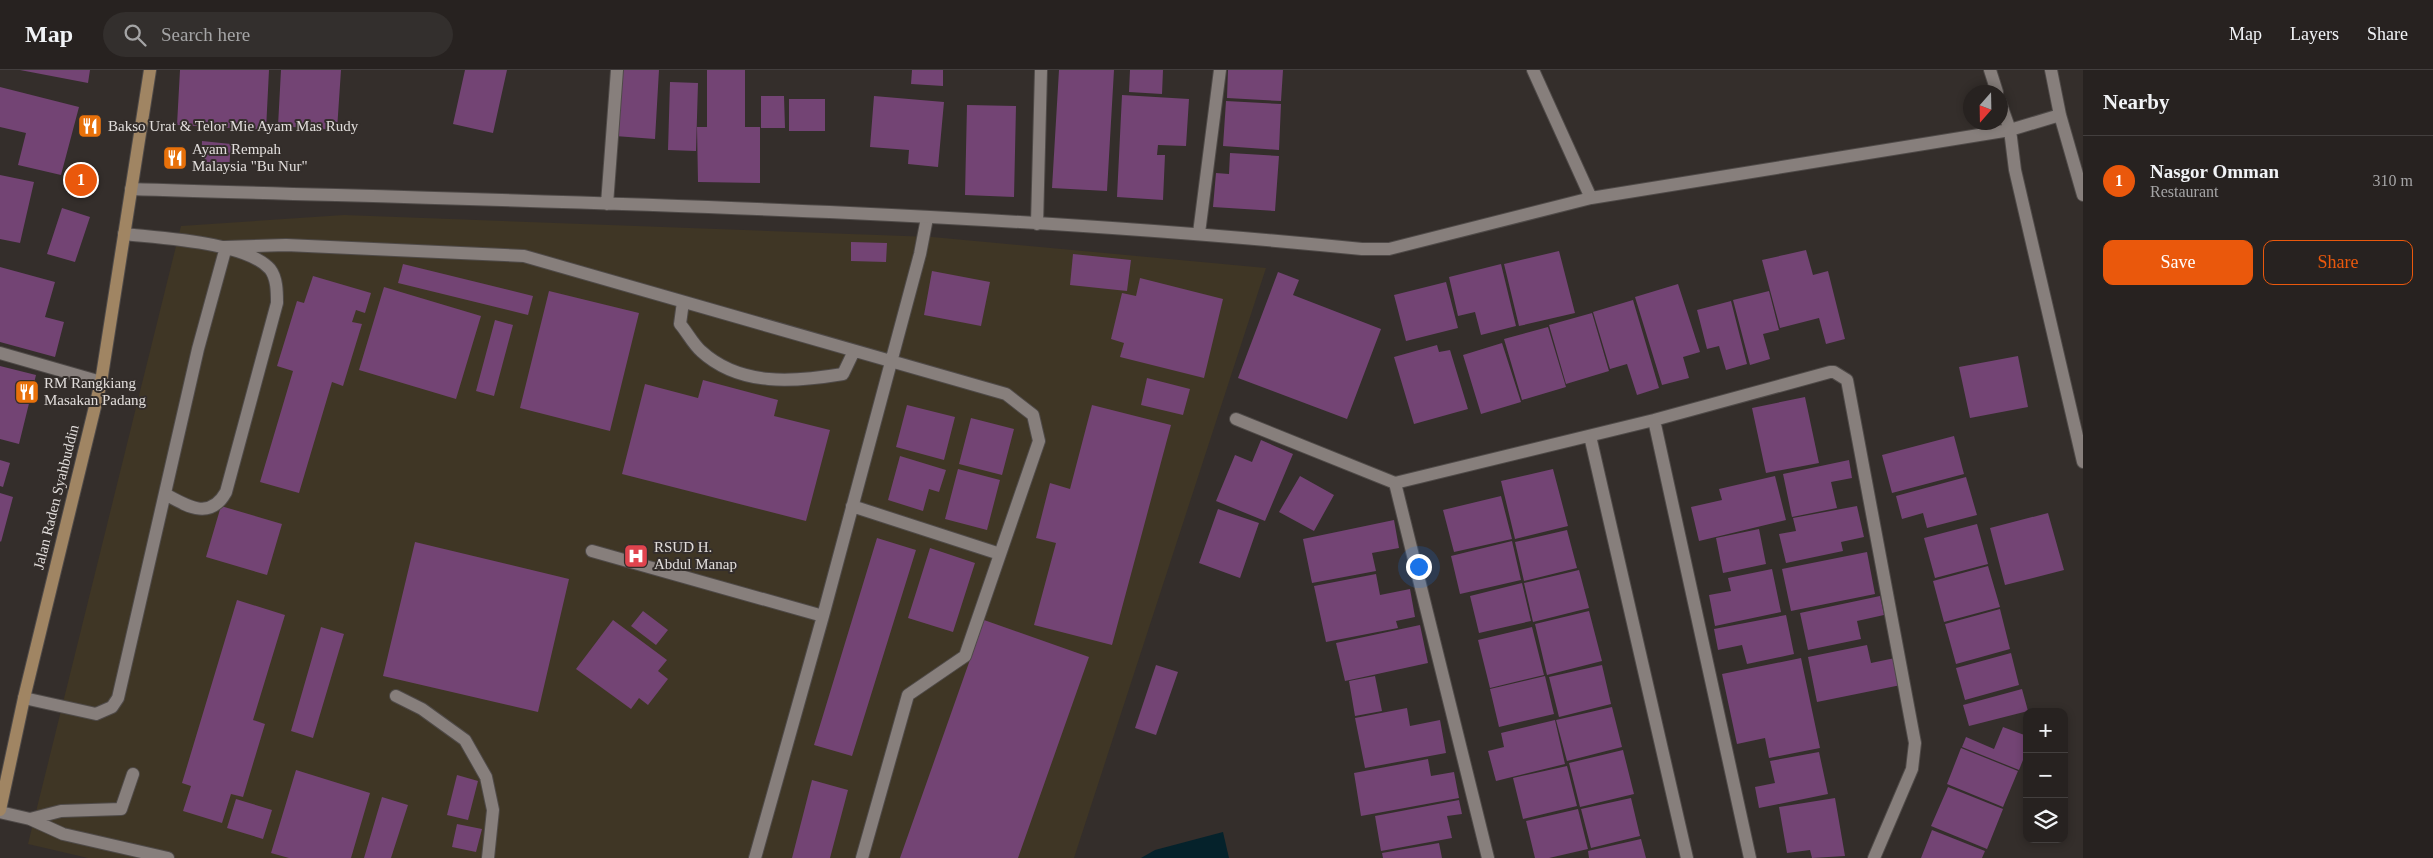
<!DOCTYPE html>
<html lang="en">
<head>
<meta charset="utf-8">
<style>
	body { margin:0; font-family:Georgia,serif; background:#332f2d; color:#f1f3f6 }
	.controls { position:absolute; right:15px; bottom:15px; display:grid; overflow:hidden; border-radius:10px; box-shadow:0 2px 8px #0003 }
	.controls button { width:45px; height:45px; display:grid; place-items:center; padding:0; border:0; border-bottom:1px solid #433f3e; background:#272220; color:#f1f3f6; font:25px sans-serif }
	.compass { position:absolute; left:1963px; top:15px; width:45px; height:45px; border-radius:50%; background:#272220; box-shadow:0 2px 8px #0003; rotate:200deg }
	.you { position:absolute; left:1418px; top:496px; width:18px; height:18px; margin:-12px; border:4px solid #fff; border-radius:50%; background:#1a73e8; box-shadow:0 0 0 8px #1a73e833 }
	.badge { display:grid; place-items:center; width:32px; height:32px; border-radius:50%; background:#ea580c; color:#fff; font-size:16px; font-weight:700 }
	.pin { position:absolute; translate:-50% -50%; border:2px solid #fff; box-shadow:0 1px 5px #0006 }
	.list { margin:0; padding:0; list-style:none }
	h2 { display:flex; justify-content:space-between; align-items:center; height:65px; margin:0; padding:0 20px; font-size:21px }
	h2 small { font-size:16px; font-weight:400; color:#a4a4a5 }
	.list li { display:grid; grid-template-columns:32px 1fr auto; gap:15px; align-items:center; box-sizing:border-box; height:90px; padding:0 20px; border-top:1px solid #433f3e }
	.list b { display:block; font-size:19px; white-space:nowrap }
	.list p { margin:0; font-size:16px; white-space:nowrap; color:#a4a4a5 }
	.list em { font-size:16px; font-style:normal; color:#a4a4a5 }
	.actions { display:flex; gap:10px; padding:15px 20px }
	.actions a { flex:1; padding:11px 0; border:1px solid #ea580c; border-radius:10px; text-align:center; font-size:18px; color:#ea580c }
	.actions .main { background:#ea580c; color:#fff }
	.icon { flex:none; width:28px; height:28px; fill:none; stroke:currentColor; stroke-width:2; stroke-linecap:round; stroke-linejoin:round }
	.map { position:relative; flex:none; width:2083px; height:788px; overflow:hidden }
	header { display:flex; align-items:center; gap:30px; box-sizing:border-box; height:70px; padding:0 25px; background:#272220; border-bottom:1px solid #433f3e }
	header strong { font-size:24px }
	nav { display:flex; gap:28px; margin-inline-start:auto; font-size:18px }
	.search { width:350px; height:45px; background:#332f2d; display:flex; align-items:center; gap:12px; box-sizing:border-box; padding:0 18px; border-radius:28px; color:#a4a4a5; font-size:19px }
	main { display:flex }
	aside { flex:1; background:#272220 }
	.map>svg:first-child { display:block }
	.medical { fill:#3f3625 }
	.water { fill:#05222b }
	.building { fill:#734474 }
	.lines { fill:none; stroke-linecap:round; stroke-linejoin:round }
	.lane-casing { stroke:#4f4a48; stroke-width:14 }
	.street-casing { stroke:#4f4a48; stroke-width:14 }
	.secondary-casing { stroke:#4f4a48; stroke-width:14 }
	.lane { stroke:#877f7c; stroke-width:12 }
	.street { stroke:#877f7c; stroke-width:12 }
	.secondary { stroke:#a08563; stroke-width:12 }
	.labels { text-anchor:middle; stroke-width:4; stroke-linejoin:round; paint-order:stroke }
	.poi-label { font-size:15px; fill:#e1dddb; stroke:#342e2b; text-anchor:start }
	.street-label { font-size:15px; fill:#e1dddb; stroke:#342e2b }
</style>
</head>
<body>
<header>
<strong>Map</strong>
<div class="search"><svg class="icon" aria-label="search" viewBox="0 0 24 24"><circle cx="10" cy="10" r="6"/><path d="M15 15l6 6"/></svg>Search here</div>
<nav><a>Map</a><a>Layers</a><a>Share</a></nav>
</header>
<main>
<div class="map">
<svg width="2083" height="788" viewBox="0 0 2083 788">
	<rect width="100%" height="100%" fill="#342e2b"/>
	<path class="medical" d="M344,145L932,167L1266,198L1074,788H88L28,774L181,156Z"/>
	<path class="water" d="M1223,762L1229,788H1141L1155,780Z"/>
	<path class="building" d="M20,0H90L88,13Z
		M180,0H269L266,60L177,55Z
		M281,0H341L337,60L278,56Z
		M465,0H507L493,63L453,54Z
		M618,0H659L655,69L615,66Z
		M707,0H745V57H760V113L698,112L697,57H707Z
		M912,0H943V16L911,14Z
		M1059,0H1114L1107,121L1052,118Z
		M1130,0H1163L1162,24L1129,22Z
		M1228,0H1283L1281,31L1227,28Z
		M670,12L698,13L696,81L668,80Z
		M0,17L79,37L61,105L18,95L26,63L0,57Z
		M1122,25L1189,29L1186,76L1158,75L1157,85H1165L1163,130L1117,127Z
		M761,26H784L785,58H761Z
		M874,26L944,32L938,97L908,94L909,80L870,77Z
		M789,29H825V61H789Z
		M1226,31L1281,34L1279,80L1223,76Z
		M967,35L1016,36L1014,127L965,125Z
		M202,71L231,74L229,99L201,97Z
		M1230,83L1279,86L1275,141L1213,137L1216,103L1229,104Z
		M0,105L34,112L20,173L0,169Z
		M62,138L90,147L75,192L47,184Z
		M851,172L887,173L886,192L851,191Z
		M1806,180L1813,205L1828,201L1845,269L1826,274L1819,248L1780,258L1762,190Z
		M1559,181L1575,243L1519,256L1504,194Z
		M1073,184L1131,190L1127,221L1070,215Z
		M403,194L533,226L528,245L398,213Z
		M1501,194L1516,256L1481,265L1475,242L1458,246L1449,207Z
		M0,197L55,212L45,247L64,252L55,287L0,272Z
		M932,201L990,212L981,256L924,245Z
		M1278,202L1299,210L1293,225L1381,259L1347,349L1238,308Z
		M313,206L371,223L365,243L356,240L352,252L362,254L343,316L332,312L299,423L260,412L293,301L277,296L297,231L304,233Z
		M1140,208L1223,229L1204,308L1120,287L1124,273L1111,269L1122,223L1136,226Z
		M1446,212L1458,258L1406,271L1394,225Z
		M1678,214L1700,282L1683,287L1689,308L1662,315L1635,227Z
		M384,217L481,246L456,329L359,300Z
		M549,221L639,243L610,361L520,338Z
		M1769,221L1779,260L1763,264L1770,289L1750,295L1733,230Z
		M1633,230L1659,318L1637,325L1627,294L1610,299L1593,242Z
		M1731,231L1747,294L1726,300L1719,276L1707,279L1697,240Z
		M1592,243L1609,301L1566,314L1549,255Z
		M495,250L513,255L494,326L476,321Z
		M1548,257L1566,317L1522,330L1504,269Z
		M1502,273L1521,332L1481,344L1463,285Z
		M1437,275L1439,282L1450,280L1468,339L1414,354L1394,287Z
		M2018,286L2028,337L1970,348L1959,297Z
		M0,296L36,305L19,374L0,369Z
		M1147,308L1190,319L1183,345L1141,335Z
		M703,310L778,330L774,346L830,360L806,451L622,404L645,314L698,328Z
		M1805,327L1819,393L1766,403L1752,338Z
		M907,335L955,347L944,390L896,377Z
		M1092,335L1171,355L1112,575L1034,555L1056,473L1036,468L1050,413L1070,419Z
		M971,348L1014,359L1002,405L959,394Z
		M1954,366L1964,404L1892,423L1882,385Z
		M1261,370L1293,384L1265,451L1216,431L1235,385L1252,392Z
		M900,386L946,400L939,422L929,419L923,441L888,430Z
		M0,390L10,393L3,417L0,416Z
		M1849,390L1852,408L1831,412L1837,438L1792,447L1783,404Z
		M958,399L1000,410L987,460L945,449Z
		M1553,399L1568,456L1515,469L1501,411Z
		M1300,406L1334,425L1314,461L1279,442Z
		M1775,406L1786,450L1699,471L1691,437L1722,430L1719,419Z
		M1966,407L1977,445L1927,458L1923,443L1902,449L1896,426Z
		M0,423L13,427L1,472L0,471Z
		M1501,426L1512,469L1454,482L1443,440Z
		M221,436L282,454L267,505L206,487Z
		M1857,436L1864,467L1841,472L1843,481L1786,493L1779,464L1796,461L1793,448Z
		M1218,439L1259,453L1240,508L1199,493Z
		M2048,443L2064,500L2005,515L1990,458Z
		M1394,450L1399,478L1372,483L1376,501L1312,513L1303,469Z
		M1977,454L1988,494L1935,508L1924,468Z
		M1759,459L1766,494L1723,503L1716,468Z
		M1567,460L1577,498L1524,511L1515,472Z
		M877,468L916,480L852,686L814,675Z
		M1512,471L1521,510L1460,524L1451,486Z
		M415,472L569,509L538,642L383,606Z
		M930,478L975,493L953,562L908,548Z
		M1867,482L1875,524L1791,541L1782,499Z
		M1988,496L2000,537L1944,552L1933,511Z
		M1772,499L1781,542L1715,556L1709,525L1731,521L1728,508Z
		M1579,500L1589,538L1533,552L1524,513Z
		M1376,504L1380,525L1410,519L1415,547L1396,551L1398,558L1326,572L1314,516Z
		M1522,513L1531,551L1479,563L1470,526Z
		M1880,526L1884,545L1857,551L1861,569L1808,580L1800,543Z
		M237,530L285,545L253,650L265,654L243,727L231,724L222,753L183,741L191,716L182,713Z
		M2000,539L2010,579L1956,594L1945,554Z
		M643,541L668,560L656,575L631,556Z
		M1589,541L1602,591L1547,605L1535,554Z
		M1786,545L1794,584L1747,594L1742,575L1718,580L1714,559Z
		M613,550L667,590L658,601L668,609L648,635L639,628L631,639L576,599Z
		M984,550L1089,587L1018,788H900Z
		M1420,555L1428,593L1345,611L1336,573Z
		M321,557L344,564L313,668L291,661Z
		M1532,557L1544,605L1490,618L1478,570Z
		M1867,575L1871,593L1895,588L1901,615L1817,632L1808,587Z
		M2011,583L2019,615L1965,630L1956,598Z
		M1801,588L1820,678L1769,688L1765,668L1737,674L1722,604Z
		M1156,595L1178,602L1156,665L1135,658Z
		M1602,595L1611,634L1559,647L1549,607Z
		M1375,606L1382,641L1355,646L1349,611Z
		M1545,606L1554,644L1499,657L1490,619Z
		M2022,619L2028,641L1969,656L1963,635Z
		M1612,637L1622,677L1567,691L1556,650Z
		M1407,638L1410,656L1440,650L1446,683L1365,698L1355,648Z
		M1555,650L1565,694L1496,711L1488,681L1504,677L1501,663Z
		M2003,657L2027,666V680L2019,700L1962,677L1966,667L1994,679Z
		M1961,678L2018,701L2003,737L1947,714Z
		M1623,680L1634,724L1580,737L1569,693Z
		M1819,682L1828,724L1759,738L1755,717L1775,713L1770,691Z
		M1428,689L1431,706L1454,702L1459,728L1361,746L1354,703Z
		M1567,696L1577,736L1523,749L1513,708Z
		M296,700L370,723L351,788H289L271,783Z
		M457,705L478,711L468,750L447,745Z
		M812,710L848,720L830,788H792Z
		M1948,717L2003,739L1987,779L1931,756Z
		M382,727L408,735L391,788H364Z
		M1631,728L1640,766L1591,778L1581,739Z
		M1835,728L1845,786L1812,788L1810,780L1787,783L1779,737Z
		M236,729L272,740L263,769L227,758Z
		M1459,730L1462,744L1447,746L1452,768L1381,781L1375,746Z
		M1578,739L1588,779L1549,788H1535L1526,751Z
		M457,754L482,759L476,782L452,777Z
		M1932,760L1985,781L1982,788H1921Z
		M1641,769L1646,788H1589L1588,781Z
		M1439,773L1442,788H1383L1382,783Z"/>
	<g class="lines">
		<defs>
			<path id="lane" d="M124,164C159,168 246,172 270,199C277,208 277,222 277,233L226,422C210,451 187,436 165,424
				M683,232L680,254C687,262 693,274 701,281C740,317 795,312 843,304L854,281
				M852,436L1000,484
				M592,481L823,546
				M396,626L422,639L465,670L486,707L493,740L488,788
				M24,628L96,644L112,637L118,628L198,279L226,177L286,175L524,186L1006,324L1033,345L1039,371L965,586L908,625L862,788
				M0,742L30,749L63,764L168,788
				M30,749L61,741L121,739L133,704
				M755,788L823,546L920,184L927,148"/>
			<path id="street" d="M1533,0L1591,128
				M1990,0L1997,22
				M2051,0L2060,45L2083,125
				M2000,32L2010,60L2015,100L2083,392
				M131,119C542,132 953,138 1362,179H1389L1591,128L2010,60L2060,45
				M607,134L617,0
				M1037,154L1041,0
				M1199,163L1220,0
				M0,283L101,312
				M1236,349L1395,413L1654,350L1830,302H1834L1847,310L1915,673L1912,699L1874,788
				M1654,350L1750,788
				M1590,366L1687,788
				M1395,413L1488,788"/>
			<path id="secondary" d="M0,740L24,628L101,312L150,0"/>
		</defs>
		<use href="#lane" class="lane-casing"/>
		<use href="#street" class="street-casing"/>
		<use href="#secondary" class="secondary-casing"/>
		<use href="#lane" class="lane"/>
		<use href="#street" class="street"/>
		<use href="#secondary" class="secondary"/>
	</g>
	<defs>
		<symbol id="restaurant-square" viewBox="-11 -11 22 22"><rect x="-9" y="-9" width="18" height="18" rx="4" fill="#e8710a" stroke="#342e2b"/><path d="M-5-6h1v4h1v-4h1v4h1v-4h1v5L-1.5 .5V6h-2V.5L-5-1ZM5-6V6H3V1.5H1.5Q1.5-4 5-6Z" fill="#fff"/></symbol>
		<symbol id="hospital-square" viewBox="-11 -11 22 22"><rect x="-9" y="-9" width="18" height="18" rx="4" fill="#e0444e" stroke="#342e2b"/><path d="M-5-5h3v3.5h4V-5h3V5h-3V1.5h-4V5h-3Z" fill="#fff"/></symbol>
	</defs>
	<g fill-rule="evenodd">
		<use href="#restaurant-square" x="76" y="42" width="28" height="28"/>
		<use href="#restaurant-square" x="161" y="74" width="28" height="28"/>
		<use href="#restaurant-square" x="13" y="308" width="28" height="28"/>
		<use href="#hospital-square" x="622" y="472" width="28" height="28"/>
	</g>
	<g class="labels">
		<g class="poi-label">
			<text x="108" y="61">Bakso Urat &amp; Telor Mie Ayam Mas Rudy</text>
			<text x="192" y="84">Ayam Rempah<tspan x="192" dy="17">Malaysia "Bu Nur"</tspan></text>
			<text x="44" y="318">RM Rangkiang<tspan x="44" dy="17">Masakan Padang</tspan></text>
			<text x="654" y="482">RSUD H.<tspan x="654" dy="17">Abdul Manap</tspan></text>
		</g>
		<g class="street-label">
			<text transform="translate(56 427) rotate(-76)" y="5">Jalan Raden Syahbuddin</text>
		</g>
	</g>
</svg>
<div class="controls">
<button>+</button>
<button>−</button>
<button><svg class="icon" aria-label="layers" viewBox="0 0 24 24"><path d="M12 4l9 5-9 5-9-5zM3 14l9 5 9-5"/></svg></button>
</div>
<svg class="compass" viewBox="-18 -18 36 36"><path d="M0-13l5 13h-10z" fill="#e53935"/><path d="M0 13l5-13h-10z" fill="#a4a4a5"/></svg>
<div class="you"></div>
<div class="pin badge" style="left:81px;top:110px">1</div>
</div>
<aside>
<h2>Nearby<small></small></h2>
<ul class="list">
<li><span class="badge">1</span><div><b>Nasgor Omman</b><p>Restaurant</p></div><em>310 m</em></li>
</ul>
<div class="actions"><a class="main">Save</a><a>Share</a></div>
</aside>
</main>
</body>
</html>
